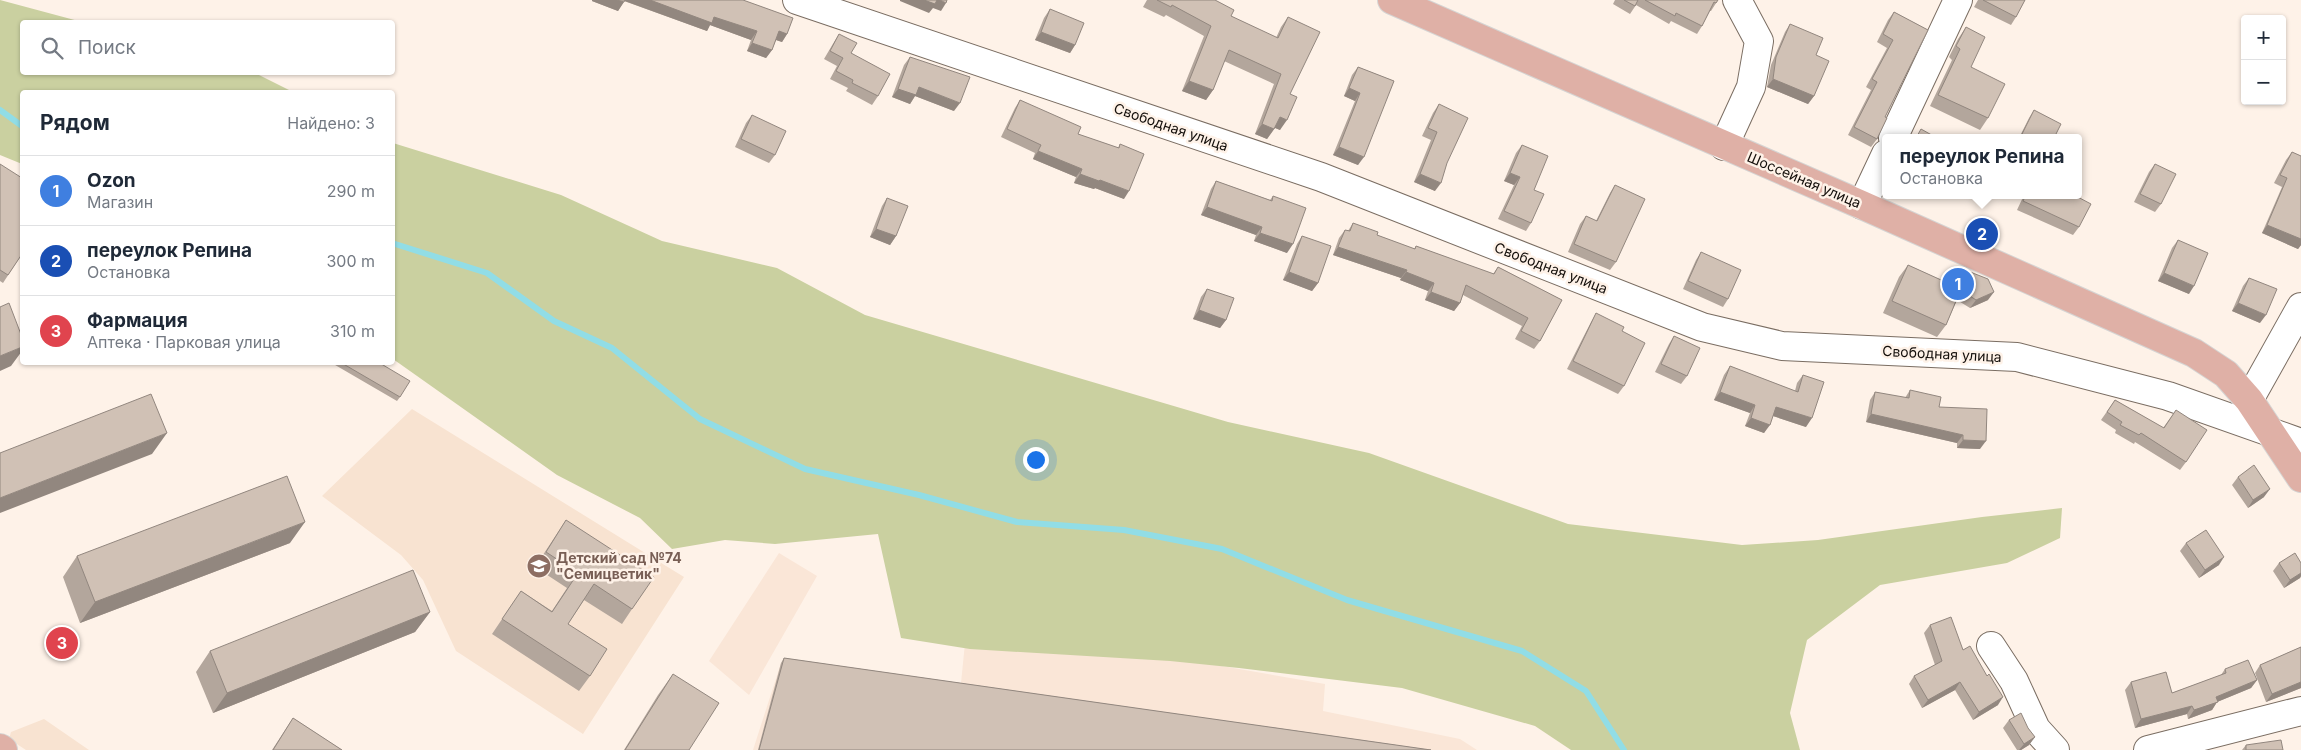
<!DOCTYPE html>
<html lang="ru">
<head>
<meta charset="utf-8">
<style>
	body { margin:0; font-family:Inter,sans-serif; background:#f2f2f3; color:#1f2937 }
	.controls { position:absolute; right:15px; top:15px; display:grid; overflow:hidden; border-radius:5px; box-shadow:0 1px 4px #0004 }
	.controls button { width:45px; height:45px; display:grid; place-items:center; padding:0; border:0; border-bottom:1px solid #e0e1e3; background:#fff; color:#1f2937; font:25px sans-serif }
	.you { position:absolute; left:1035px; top:459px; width:18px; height:18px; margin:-12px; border:4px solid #fff; border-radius:50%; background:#1a73e8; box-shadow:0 0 0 8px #1a73e833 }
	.badge { display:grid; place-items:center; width:32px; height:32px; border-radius:50%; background:#3d8580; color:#fff; font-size:16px; font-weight:700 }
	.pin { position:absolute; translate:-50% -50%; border:2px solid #fff; box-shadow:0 1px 5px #0006 }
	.popup { position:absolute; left:1882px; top:134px; width:200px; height:65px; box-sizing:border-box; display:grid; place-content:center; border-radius:5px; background:#fff; filter:drop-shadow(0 1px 4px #0005); font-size:16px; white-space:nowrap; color:#747a83 }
	.popup b { font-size:19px; color:#1f2937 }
	.popup::after { content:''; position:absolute; left:50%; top:100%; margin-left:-10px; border:10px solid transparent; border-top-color:#fff }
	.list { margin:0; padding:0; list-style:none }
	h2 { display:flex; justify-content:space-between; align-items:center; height:65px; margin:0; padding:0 20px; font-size:21px }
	h2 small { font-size:16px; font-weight:400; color:#747a83 }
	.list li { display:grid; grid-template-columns:32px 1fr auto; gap:15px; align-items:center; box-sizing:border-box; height:70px; padding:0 20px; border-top:1px solid #e0e1e3 }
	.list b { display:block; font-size:19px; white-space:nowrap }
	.list p { margin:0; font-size:16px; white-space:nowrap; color:#747a83 }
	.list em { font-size:16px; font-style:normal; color:#747a83 }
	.icon { flex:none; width:28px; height:28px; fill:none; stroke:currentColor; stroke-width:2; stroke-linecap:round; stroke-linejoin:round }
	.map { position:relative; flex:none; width:2301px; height:750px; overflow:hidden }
	.search { position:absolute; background:#fff; box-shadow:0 1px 4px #0004; left:20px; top:20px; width:375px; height:55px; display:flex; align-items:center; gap:12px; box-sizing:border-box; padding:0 18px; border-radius:5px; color:#747a83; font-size:19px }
	.panel { position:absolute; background:#fff; box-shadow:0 1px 4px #0004; left:20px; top:90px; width:375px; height:275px; border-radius:5px }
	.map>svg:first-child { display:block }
	.built { fill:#f8e3d1 }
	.industrial { fill:#fae6d7 }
	.green { fill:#cad0a0 }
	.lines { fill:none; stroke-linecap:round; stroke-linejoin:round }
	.stream { stroke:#91dde6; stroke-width:6 }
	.minor-casing { stroke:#7a6d62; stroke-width:30 }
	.major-casing { stroke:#d5d4d3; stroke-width:30 }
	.minor { stroke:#fff; stroke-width:28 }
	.major { stroke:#dfb0a6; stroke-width:28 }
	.wall { fill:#b3a69c }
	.shaded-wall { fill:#92877f }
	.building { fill:#d0c1b5; stroke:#92877f }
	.labels { text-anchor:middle; stroke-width:5; stroke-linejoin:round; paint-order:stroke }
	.street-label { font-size:14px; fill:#130e0a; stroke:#fef2e8 }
	.education-label { font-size:14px; font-weight:bold; fill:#785e54; stroke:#fef2e8; text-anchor:start }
</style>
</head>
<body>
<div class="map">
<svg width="2301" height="750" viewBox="0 0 2301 750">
	<rect width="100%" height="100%" fill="#fef2e8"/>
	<path class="built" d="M412,409L684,577L583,734L456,651L423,580L401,555L322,496Z
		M44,719L89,750H26L9,739L11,732Z"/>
	<path class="industrial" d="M779,553L817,576L749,695L709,661Z
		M965,643L1159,655L1325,684L1323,711L1460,739L1477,750H753L781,663L961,683Z"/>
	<path class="green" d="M0,0L82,22H22V72L255,73L293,92H22V164L0,155Z
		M393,143L561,195L662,241L777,268L865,315L1228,422L1369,453L1568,524L1742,545L1818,540L1982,517L2062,508L2060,538L2007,563L1880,585L1807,640L1790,713L1800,750H1571L1535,726L1402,688L1239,668L1170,661L970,649L901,638L878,534L775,544L725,540L672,549L640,518L557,475L393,359Z"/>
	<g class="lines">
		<path class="stream" d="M0,110L22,126
			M392,243L487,273L554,321L612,348L700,419L805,469L919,495L1017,522L1124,530L1222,549L1347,600L1522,651L1586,691L1624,750"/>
		<defs>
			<path id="minor" d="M797,0L1321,177L1702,327L1782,346L2017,357L2168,396L2301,443
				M1893,138L1958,0
				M1724,146L1751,87L1759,41L1737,0
				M1862,205L1886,154
				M2249,400L2301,307
				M1991,646L2014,681L2036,729L2055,750
				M2148,750L2301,711"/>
			<path id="major" d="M1392,0L1862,205L2194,353L2226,374L2249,400L2301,478
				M0,748L3,750"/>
		</defs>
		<use href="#minor" class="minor-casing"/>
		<use href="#major" class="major-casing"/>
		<use href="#minor" class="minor"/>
		<use href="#major" class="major"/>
	</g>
	<path class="wall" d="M592,0H743L787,34L782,42L776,40L772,50L766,58L747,51L751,40L710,25L707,31L624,1L618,11L592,1Z
		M1147,0H1215L1231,16L1276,38L1281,27L1288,17L1290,94L1280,130L1275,128L1267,139L1255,134L1274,84L1224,61L1213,90L1206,100L1182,91L1204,36L1166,15L1164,17L1143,7Z
		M1615,0H1718L1711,11H1710L1702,26L1697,34L1671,21L1669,24L1636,5L1630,14L1613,4Z
		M1978,0H2025L2016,17L2011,25L1974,7Z
		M1050,9L1075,45L1070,53L1035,40L1044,18Z
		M1894,12L1928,30L1885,117L1877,139L1871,147L1848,135L1871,90L1866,87L1887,48L1877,42L1888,20Z
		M1790,24L1816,55L1814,96L1808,104L1767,87L1771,65L1785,32Z
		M1966,27L1971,67L1988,118L1980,130L1930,106L1952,60L1949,57L1958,39Z
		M839,34L878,96L872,105L846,91L848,88L830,79L837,66L824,59L834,42Z
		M910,57L954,111L915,96L910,104L892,97L904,65Z
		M1358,67L1394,81L1358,165L1333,155L1355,101L1344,96L1352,75Z
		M1020,100L1078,134L1118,148L1120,144L1124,199L1095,188L1094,189L1074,183L1076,177L1033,159L1035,153L1001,137L1015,108Z
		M1439,104L1435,191L1414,182L1431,140L1422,136L1433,113Z
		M2034,110L2054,138H2019L2029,118Z
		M752,115L775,155L769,163L735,147L746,123Z
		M1522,145L1534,190L1531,223L1526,231L1498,219L1514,185L1504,181L1516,153Z
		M2292,152L2301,156V245L2298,249L2262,233L2282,187L2274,183L2286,160Z
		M0,164L22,254L3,283L0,281Z
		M2155,164L2161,204L2155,212L2134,202L2149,172Z
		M1216,181L1270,200L1273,196L1287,253L1254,241L1256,235L1201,215L1211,189Z
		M1615,185L1616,262L1610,270L1568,252L1580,224L1586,216L1596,221L1610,193Z
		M2024,195H2074L2079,227L2073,235L2017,210Z
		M887,198L896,236L890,245L870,237L882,206Z
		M1353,223L1377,235L1414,249L1416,246L1493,274L1498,267L1562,300L1540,341L1534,349L1515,339L1522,326L1463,295L1460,303L1454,311L1425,300L1428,291L1400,280L1401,278L1333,255L1339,238L1345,230L1348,231Z
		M1302,236L1318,283L1312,291L1283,280L1297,244Z
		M2178,240L2189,294L2158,281L2172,248Z
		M1701,252L1728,299L1723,307L1683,289L1696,260Z
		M1908,265L1950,284L1960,268L1988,300L1970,308L1957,300L1946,325L1937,337L1883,313L1899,277Z
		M2249,278L2260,323L2232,311L2243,286Z
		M1207,289L1226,320L1220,328L1193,319L1201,297Z
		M1596,313L1622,331L1624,386L1618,394L1567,369L1591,322Z
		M1674,336L1687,376L1681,384L1655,372L1669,344Z
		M330,362H378L400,397L397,401Z
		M1730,366L1795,391L1797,383L1803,375L1806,427L1773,416L1764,433L1745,426L1750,413L1714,400L1724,375Z
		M1910,390L1939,407L1980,449L1957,448V443L1866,422L1870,400L1875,392L1905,398Z
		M2115,400L2163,428L2176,410L2186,462L2180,470L2135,442L2134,444L2115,433L2116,430L2101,420Z
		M2238,477L2264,497L2248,508L2232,485Z
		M566,520L632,609L622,624L584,600L568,624L590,676L579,691L492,634L521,591L552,611L567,588L535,567Z
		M290,543L80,623L63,577L77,556Z
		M2186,543L2219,565L2199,578L2180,551Z
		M2279,563H2301V576L2300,578L2284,588L2273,571Z
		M430,612L415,632L213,713L196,672L210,651Z
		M1930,625L1963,650L1998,705L1973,720L1955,690L1922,708L1909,684L1914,676L1935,665L1924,633Z
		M2301,647V688L2266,702L2255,673L2260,665Z
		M784,658L1431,750H758L781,663Z
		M2225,669L2257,680L2251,688L2217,702L2212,710L2188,719L2187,714L2135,728L2125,690L2131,682L2172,693L2221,675Z
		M673,674L689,750H624L658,695Z
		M293,718L342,750H272Z
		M2009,720L2028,728L2035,737L2029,745L2021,750H2017L2003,728Z
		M2246,745L2283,750H2242Z"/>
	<path class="shaded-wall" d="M592,0H617L624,2L618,11L592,1Z
		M622,0H650L714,17L757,31L751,40L710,25L707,31Z
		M900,0H940L946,3L941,11L933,8L929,13L900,1Z
		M779,31L787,34L782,42L773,39Z
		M1041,32L1075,45L1070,53L1035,40Z
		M752,43L772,50L766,58L747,51Z
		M1773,79L1814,96L1808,104L1767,87Z
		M1189,81L1213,90L1206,100L1182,91Z
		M919,87L960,103L954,111L915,96L910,104L892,97L898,89Z
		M1349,88L1360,93L1355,101L1344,96Z
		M1280,117L1287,120L1280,130L1273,127Z
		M1262,124L1274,129L1267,139L1255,134Z
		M1339,147L1364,157L1358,165L1333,155Z
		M1038,151L1082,169L1076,177L1033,159Z
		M1510,173L1520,177L1514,185L1504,181Z
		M1080,174L1100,180L1129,191L1124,199L1095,188L1094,189L1074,183Z
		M1420,174L1441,183L1435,191L1414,182Z
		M1207,207L1262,227L1256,235L1201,215Z
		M2267,225L2301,239V245L2298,249L2262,233Z
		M876,229L896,236L890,245L870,237Z
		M1260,233L1293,244L1287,253L1254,241Z
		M1338,247L1407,270L1401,278L1333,255Z
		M1289,272L1318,283L1312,291L1283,280Z
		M1406,272L1434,283L1428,291L1400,280Z
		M2164,273L2194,286L2189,294L2158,281Z
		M1431,292L1460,303L1454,311L1425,300Z
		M1994,292L1988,300L1970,308L1976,300Z
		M2238,303L2266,315L2260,323L2232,311Z
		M1199,310L1226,320L1220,328L1193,319Z
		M22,347V351L11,366L0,371V356Z
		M1720,392L1755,405L1750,413L1714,400Z
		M1776,407L1812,418L1806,427L1770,415Z
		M1871,414L1963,435L1957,443L1866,422Z
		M1751,418L1770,425L1764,433L1745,426Z
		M167,433L152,454L0,513V498Z
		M1963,440L1986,441L1980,449L1957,448Z
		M2270,489L2264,497L2248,508L2253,500Z
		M305,522L290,543L80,623L95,602Z
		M2224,557L2219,565L2199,578L2205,570Z
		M2301,573V576L2300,578L2284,588L2290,580Z
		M430,612L415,632L213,713L227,693Z
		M2257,680L2251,688L2217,702L2212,710L2188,719L2194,710L2216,697Z
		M1960,682L1955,690L1922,708L1928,700Z
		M2301,682V688L2266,702L2272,694Z
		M2003,697L1998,705L1973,720L1979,712Z
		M2192,706L2187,714L2135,728L2141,719Z
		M2035,737L2029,745L2021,750H2019L2024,744Z"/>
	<path class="building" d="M617,0H625L624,2Z
		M650,0H743L793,18L787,34L779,31L772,50L752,43L757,31L714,17L712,23Z
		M924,0H937L935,4Z
		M940,0H947L946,3Z
		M1157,0H1215L1234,10L1231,16L1278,38L1288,17L1320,32L1290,94L1297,97L1287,120L1280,117L1274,129L1262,124L1281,74L1229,50L1213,90L1189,81L1211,26L1172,5L1171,7Z
		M1624,0H1638L1635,6Z
		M1645,0H1718L1716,3L1714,2L1702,26L1676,13L1675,16Z
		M1983,0H2025L2016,17Z
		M1050,9L1084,23L1075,45L1041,32Z
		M1894,12L1928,30L1885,117L1887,118L1877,139L1854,127L1877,82L1872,79L1893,40L1883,34Z
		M1790,24L1823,38L1816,55L1829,61L1814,96L1773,79L1776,57Z
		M1966,27L1985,37L1971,67L2005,84L1988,118L1938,95L1960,49L1956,46Z
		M839,34L857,43L851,53L890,74L878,96L852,83L853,80L836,71L843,58L830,51Z
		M910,57L970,77L960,103L919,87L916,95L898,89Z
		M1358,67L1394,81L1364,157L1339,147L1360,93L1349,88Z
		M1020,100L1081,127L1078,134L1119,148L1120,144L1144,154L1129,191L1100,180L1099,181L1080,174L1082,169L1038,151L1041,145L1007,129Z
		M1439,104L1468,118L1447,163L1441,183L1420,174L1437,132L1428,128Z
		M2034,110L2061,124L2054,138H2030L2022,134Z
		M752,115L786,131L775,155L741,139Z
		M1921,129L1937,138H1916Z
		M1522,145L1548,156L1534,190L1544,194L1531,223L1504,211L1520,177L1510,173Z
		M2292,152L2301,156V239L2267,225L2287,178L2280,175Z
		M0,164L22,178V254L8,275L0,270Z
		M2155,164L2176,174L2161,204L2140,194Z
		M1216,181L1272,201L1273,196L1306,208L1293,244L1260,233L1262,227L1207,207Z
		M1615,185L1645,199L1616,262L1574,244L1586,216L1597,221Z
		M2026,195H2074L2091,204L2079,227L2023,201Z
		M887,198L908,206L896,236L876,229Z
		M1353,223L1378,232L1377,235L1415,249L1416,246L1494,274L1498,267L1562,300L1540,341L1521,331L1528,318L1466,285L1460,303L1431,292L1434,283L1406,272L1407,270L1338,247L1345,230L1350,231Z
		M1302,236L1331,246L1318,283L1289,272Z
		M2178,240L2208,253L2194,286L2164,273Z
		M1701,252L1741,270L1728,299L1688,281Z
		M1908,265L1961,289L1946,325L1892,301Z
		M1960,268L1988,279L1994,292L1976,300L1961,290V289L1951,284Z
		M2249,278L2277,289L2266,315L2238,303Z
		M1207,289L1234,298L1226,320L1199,310Z
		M9,303L22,337V347L0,356V307Z
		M1596,313L1624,327L1622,331L1645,343L1624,386L1573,361Z
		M1674,336L1700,348L1687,376L1661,364Z
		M340,362H378L410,381L400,397Z
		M1730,366L1798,392L1803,375L1824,382L1812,418L1776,407L1770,425L1751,418L1755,405L1720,392Z
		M1910,390L1941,397L1939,407L1987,409L1986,441L1963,440V435L1871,414L1875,392L1909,398Z
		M151,394L167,433L0,498V453Z
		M2115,400L2164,428L2176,410L2207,430L2186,462L2141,433L2139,435L2120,425L2122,422L2107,412Z
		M2254,465L2270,489L2253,500L2238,477Z
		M287,476L305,522L95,602L77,556Z
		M566,520L654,577L632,609L594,584L568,624L607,649L590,676L502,619L521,591L552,612L578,573L546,552Z
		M2206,530L2224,557L2205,570L2186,543Z
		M2295,553L2301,563V573L2290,580L2279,563Z
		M413,570L430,612L227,693L210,651Z
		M1951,617L1963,650L1970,646L1987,676L1989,674L2003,697L1979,712L1960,682L1928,700L1914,676L1942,661L1930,625Z
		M2301,647V682L2272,694L2260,665Z
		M784,658L1431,750H759Z
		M2248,660L2257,680L2216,697L2218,702L2194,710L2192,706L2141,719L2131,682L2166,672L2172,693L2226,673L2225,669Z
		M673,674L719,703L689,750H625Z
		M2021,713L2028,728L2035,737L2024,744L2009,720Z
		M293,718L342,750H273Z
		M2281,740L2283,750H2246V745Z"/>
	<defs>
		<symbol id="school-disc" viewBox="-11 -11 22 22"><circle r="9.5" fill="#8d6e63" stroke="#fef2e8"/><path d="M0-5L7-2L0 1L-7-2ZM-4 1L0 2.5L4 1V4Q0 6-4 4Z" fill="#fff"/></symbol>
	</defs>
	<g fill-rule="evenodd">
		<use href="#school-disc" x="525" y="552" width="28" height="28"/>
	</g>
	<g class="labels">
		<g class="street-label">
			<text transform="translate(1171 127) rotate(19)" y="5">Свободная улица</text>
			<text transform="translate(1804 180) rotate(23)" y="5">Шоссейная улица</text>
			<text transform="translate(1551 268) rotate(21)" y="5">Свободная улица</text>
			<text transform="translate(1942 354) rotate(3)" y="5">Свободная улица</text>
		</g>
		<g class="education-label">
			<text x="556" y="563">Детский сад №74<tspan x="556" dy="16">"Семицветик"</tspan></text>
		</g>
	</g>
</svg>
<div class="controls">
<button>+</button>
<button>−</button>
</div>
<div class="you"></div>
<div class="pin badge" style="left:1958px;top:284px;background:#3f7fe0">1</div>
<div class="pin badge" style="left:1982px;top:234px;background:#1a4fb4">2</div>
<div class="popup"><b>переулок Репина</b>Остановка</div>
<div class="pin badge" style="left:62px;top:643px;background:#e0444e">3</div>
<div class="search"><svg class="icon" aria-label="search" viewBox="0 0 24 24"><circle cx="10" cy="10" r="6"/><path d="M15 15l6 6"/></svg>Поиск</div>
<section class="panel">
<h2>Рядом<small>Найдено: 3</small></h2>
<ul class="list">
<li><span class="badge" style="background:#3f7fe0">1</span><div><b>Ozon</b><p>Магазин</p></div><em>290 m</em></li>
<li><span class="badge" style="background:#1a4fb4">2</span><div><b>переулок Репина</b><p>Остановка</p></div><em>300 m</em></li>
<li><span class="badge" style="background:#e0444e">3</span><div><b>Фармация</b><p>Аптека · Парковая улица</p></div><em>310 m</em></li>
</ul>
</section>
</div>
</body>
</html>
